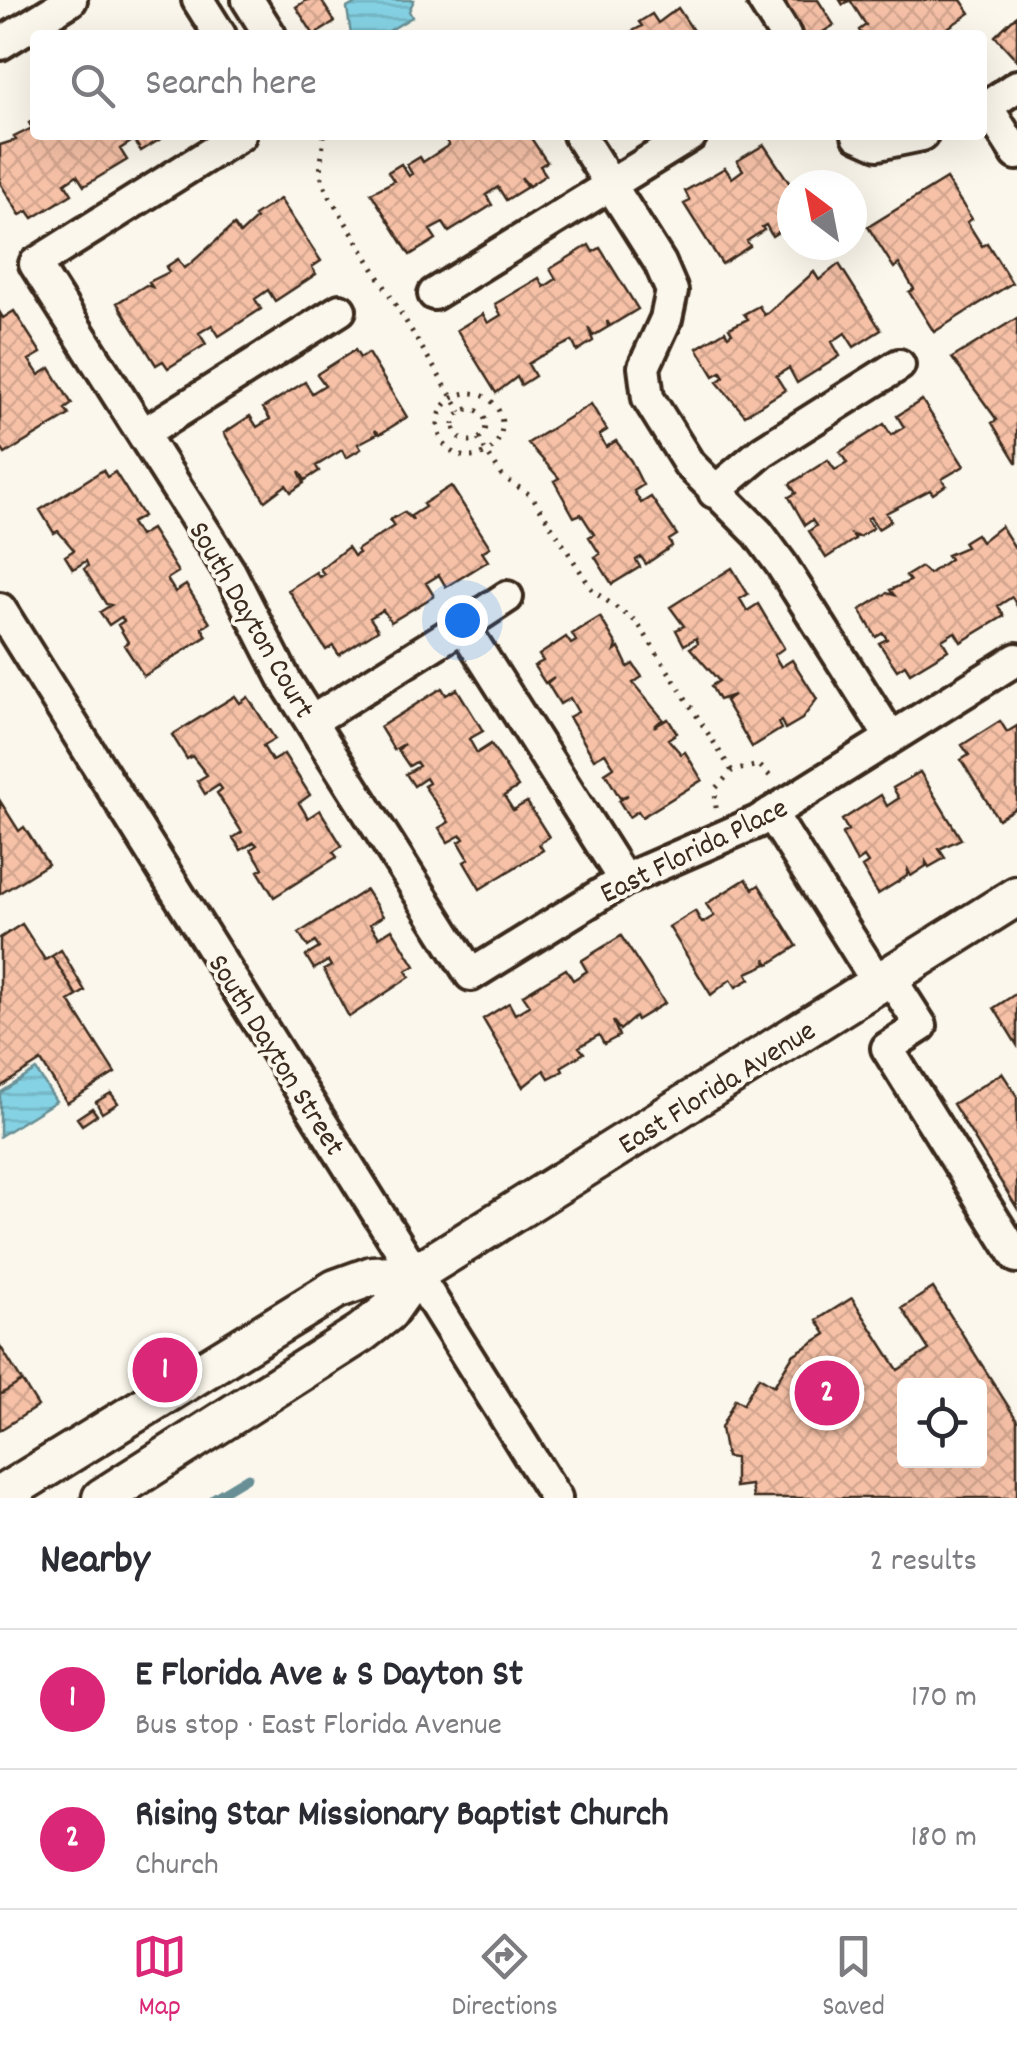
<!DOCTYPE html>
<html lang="en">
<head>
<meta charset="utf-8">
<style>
	body { margin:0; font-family:Dekko,sans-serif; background:#f2f2f3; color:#2b2b33 }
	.controls { position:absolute; right:30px; bottom:30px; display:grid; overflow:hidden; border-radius:10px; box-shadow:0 10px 40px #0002 }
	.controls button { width:90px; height:90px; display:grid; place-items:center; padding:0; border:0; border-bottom:2px solid #e1e1e2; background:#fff; color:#2b2b33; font:50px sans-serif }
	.compass { position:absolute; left:777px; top:170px; width:90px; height:90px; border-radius:50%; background:#fff; box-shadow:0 10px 40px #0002; rotate:328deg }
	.you { position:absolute; left:462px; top:620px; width:35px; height:35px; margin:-25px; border:8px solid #fff; border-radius:50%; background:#1a73e8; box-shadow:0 0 0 15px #1a73e833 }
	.badge { display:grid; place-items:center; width:65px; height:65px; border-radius:50%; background:#db2777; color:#fff; font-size:32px; font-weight:700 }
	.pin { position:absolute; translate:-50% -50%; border:5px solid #fff; box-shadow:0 2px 10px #0006 }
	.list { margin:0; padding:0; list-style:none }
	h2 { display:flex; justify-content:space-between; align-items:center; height:130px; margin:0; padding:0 40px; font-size:42px }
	h2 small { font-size:32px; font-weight:400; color:#7c7c81 }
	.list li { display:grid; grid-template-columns:65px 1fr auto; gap:30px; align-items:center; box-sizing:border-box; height:140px; padding:0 40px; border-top:2px solid #e1e1e2 }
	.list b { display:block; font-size:38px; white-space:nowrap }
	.list p { margin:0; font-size:32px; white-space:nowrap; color:#7c7c81 }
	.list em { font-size:32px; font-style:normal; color:#7c7c81 }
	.icon { flex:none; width:55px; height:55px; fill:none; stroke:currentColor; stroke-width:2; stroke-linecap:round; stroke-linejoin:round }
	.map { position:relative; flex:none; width:1017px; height:1498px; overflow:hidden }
	.search { position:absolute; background:#fff; box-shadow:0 10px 40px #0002; left:30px; right:30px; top:30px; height:110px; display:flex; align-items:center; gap:25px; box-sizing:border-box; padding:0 35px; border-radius:10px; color:#7c7c81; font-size:38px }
	.sheet { height:410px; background:#fff }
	nav { display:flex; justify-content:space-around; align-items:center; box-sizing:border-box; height:140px; border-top:2px solid #e1e1e2; background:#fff; font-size:28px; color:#7c7c81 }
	nav a { display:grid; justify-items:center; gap:5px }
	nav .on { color:#db2777 }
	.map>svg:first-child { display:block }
	.water { fill:url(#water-rules); stroke:#678f95; stroke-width:2.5 }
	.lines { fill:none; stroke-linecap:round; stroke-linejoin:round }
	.stream { stroke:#678f95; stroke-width:9 }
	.building { fill:url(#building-cross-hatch); stroke:#3b2a1e; stroke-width:2.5; fill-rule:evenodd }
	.minor-casing { stroke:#3b2a1e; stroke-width:38 }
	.major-casing { stroke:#3b2a1e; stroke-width:45 }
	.path { stroke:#3b2a1e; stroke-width:5; stroke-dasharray:2.5 8; stroke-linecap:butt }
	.minor { stroke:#fbf7ec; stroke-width:30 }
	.major { stroke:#fbf7ec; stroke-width:38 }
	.labels { text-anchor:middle; stroke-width:8; stroke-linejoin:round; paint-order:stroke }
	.street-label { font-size:30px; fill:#3b2a1e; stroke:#fbf7ec }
</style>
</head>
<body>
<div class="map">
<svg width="1017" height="1498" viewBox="0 0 1017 1498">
	<defs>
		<pattern id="water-rules" width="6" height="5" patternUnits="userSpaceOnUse" patternTransform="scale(2.5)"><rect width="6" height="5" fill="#85d2e4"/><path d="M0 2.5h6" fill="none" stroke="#74b4c3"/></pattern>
		<pattern id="building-cross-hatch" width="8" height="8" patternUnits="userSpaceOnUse" patternTransform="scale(2.5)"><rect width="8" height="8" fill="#f6c1a7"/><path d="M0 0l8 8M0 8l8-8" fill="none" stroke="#d4a68f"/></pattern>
	</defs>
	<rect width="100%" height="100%" fill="#fbf7ec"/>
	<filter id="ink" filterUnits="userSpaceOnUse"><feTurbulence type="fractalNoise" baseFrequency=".01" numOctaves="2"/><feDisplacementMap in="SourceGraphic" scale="20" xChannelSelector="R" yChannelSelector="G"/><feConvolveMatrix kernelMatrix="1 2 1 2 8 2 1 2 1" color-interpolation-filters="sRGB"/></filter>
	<g filter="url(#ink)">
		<path class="water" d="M361,0H414L409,11L412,17L382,35H351L347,8Z
			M36,1070L56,1101L0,1136V1093Z"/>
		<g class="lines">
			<path class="stream" d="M213,1498L248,1477"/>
		</g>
		<path class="building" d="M307,0H321L335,22L314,35L296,7Z
			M780,0H818L834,25L818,35H802Z
			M840,0H961L970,13L937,35H862L859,30L866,25L850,0L843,5Z
			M678,8L696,35H625L642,26L639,22L652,14L658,23Z
			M1017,15V60L995,36Z
			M35,119V135H167L141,151L134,140L120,149L127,160L84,186L77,175L65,183L72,194L33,218L28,211L20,215L0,183V145L16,140L14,137L32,128L29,123Z
			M449,135H529L547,162L540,166L546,175L529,186L521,177L527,187L506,200L498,187L486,195L492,205L449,232L443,223L430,230L436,239L410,255L371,193L394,181L388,172L401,164L409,176L412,174L407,165L420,157L423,162L449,145L444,138Z
			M764,145L792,187V215L781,219L786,227L772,236L766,225L762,227L764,230L747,241L750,246L722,264L684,204L690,201L685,191L725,168L732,178L743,170L737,161Z
			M946,179L972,219L967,222L982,246L987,243L1012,283L934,332L909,292L914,289L899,264L894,268L868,227Z
			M280,199L321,261L312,267L316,274L275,301L268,290L255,299L261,309L219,336L212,325L199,333L206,344L168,368L163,361L156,365L117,303L146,285L152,287L149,282L169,272L166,267L178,259L184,268L189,265L234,225L240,234L243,231L256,219L254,216Z
			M589,245L593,252L600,248L638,309L610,326L607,321L608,327L593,336L588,327L593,341L577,351L572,341L539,357L528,364L535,376L521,385L517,377L496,393L457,330L483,314L488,323L501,315L495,304L539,278L544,287L556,279L550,269Z
			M839,264L881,330L854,347L845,333L832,342L840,356L797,383L789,368L776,376L785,390L745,415L717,382L724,377L721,372L714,376L697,348L725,331L728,336L732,333L729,328L748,319L744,314L759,306L764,315L768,313L814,272L819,280Z
			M14,311L41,353L29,360L39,375L50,368L72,404L65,409L69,415L5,454L0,446V313L3,318Z
			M1017,318V462H1016L992,423L997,420L952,358Z
			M355,350L360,358L368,353L407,417L380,434L375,430L377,434L358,444L361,449L346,458L342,450L316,466L319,471L305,480L299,471L304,483L291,492L286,485L265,501L224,433L250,416L257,427L270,419L263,408L305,382L312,393L325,385L317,374Z
			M922,400L964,466L942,479L946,485L933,494L930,490L886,513L891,521L878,529L870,517L867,519L873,528L859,537L852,535L855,539L826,558L809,531L816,526L812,520L805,525L789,497L796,493L790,484L828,460L835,470L847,463L840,452L884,424L891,435L904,427L897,416Z
			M591,404L607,430L599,435L606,447L616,441L631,461L643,485L634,491L641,503L651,497L677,535L669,540L672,546L646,564L641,557L636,560L640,567L612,584L595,557L600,554L589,537L594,534L581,514L574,517L554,481L559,478L528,443Z
			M103,470L107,477L115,472L143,516L131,523L139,536L151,529L178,572L167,579L175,592L186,585L210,623L202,628L207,636L144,676L124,645L128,642L118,625L124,621L121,617L109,625L100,612L111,605L106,604L84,569L88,566L86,561L73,569L65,556L74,550L58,531L54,533L40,510Z
			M451,486L490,547L482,552L488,561L446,587L439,575L426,583L434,596L391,622L383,610L370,618L378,630L339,655L333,646L326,650L288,590L316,572L319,577L324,574L320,569L348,547L354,556L359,553L357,550L394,526L390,520L404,512L413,520L411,516L425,507L423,504Z
			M1001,526L1017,551V606L1012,597L998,606L1004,616L961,642L955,632L942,640L948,650L910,673L905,665L897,670L879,643L887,639L883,633L876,637L860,610L887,593L894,595L890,590L910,581L906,576L921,567L929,574L950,559L947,555L966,547L963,542L976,534L981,542Z
			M732,568L748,594L740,599L747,611L758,604L784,648L774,655L781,667L792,660L817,699L802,719L785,729L781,721L778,723L781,729L752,747L725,701L734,695L719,700L711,686L719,681L690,648L698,643L696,638L684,645L676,630L684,626L670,607Z
			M600,617L617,645L615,651L619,648L628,667L633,664L642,677L633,683L663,719L654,727L668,719L677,733L668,739L681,754L685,752L702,780L642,817L638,811L629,817L619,801L628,795L620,798L605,773L614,767L605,753L594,759L569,717L578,712L570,698L560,704L547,683L554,677L545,683L534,666L543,661L539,655L566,637L571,644L576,641L572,634Z
			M442,688L446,695L457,689L483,731L469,739L477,753L491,744L518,787L504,796L513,810L527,802L549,837L539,844L543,850L480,889L464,862L469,859L459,842L464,839L461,835L448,842L439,828L449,822L424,786L429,783L426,778L414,786L406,774L419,766L416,762L409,766L398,750L404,744L394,750L380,727Z
			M235,696L240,703L248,697L275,739L263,746L272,761L284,754L310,795L299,803L308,818L320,810L342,846L333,852L337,857L274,897L258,871L263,868L251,849L257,845L254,842L241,850L233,838L242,832L217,793L222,789L219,785L205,794L197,781L207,775L192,756L187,759L172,735Z
			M1000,721L1007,732L1017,726V807L998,819L961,760L969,755L962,745Z
			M920,772L961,839L939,849L945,858L929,867L926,862V866L911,876L908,870L907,876L878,894L862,867L868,863L864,857L857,862L842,834L848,830L842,820L881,795L887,806L899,798L893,788Z
			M0,801L19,831L24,827L48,864L0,894Z
			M746,879L753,889L759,885L797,946L769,964L765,958L767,964L747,973L750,979L736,987L731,979L711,995L669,927L695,911L702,923L714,916L706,904Z
			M366,890L383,916L370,924L379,937L392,929L415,966L406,971L410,977L349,1017L324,970L331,966L328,961L314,969L306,956L319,948L315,942L308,947L299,933Z
			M22,924L45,960L52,956L77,996L69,1001L115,1073L67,1103L41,1061L0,1087V938Z
			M621,936L665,1003L637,1020L635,1017L620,1030L613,1021L619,1036L604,1044L599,1035L579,1047L584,1053L561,1067L563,1071L549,1078L544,1070L523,1087L483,1019L509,1003L515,1014L530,1005L523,995L566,969L573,980L587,971L581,961Z
			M61,950L85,991L77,996L52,956Z
			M1017,993V1045L994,1008Z
			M1002,1073L1017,1096V1208L953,1104Z
			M111,1093L118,1103L102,1113L96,1102Z
			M92,1108L97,1115L82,1125L77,1118Z
			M933,1288L1017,1420V1498H753L751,1485L735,1487V1458L726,1457L721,1428L735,1399L743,1404L759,1377L774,1386L793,1355L826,1334L817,1320L852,1298L898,1370L929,1350L902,1308ZM904,1386H980V1460H904Z
			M0,1346L22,1381L0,1395Z
			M22,1381L38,1406L0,1430V1395Z"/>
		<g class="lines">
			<defs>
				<path id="minor" d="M198,0L220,35
					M248,0L270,35
					M763,0L785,35
					M0,44L71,0
					M987,107L1017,154
					M982,110L1017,86
					M240,135L35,264L230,572L286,682L471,975L624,880L757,822L1017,659
					M579,135L660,263L672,291L666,319L644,367L648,398L689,464L758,533L781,564L891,738
					M858,135L878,144L922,135
					M434,294L691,135
					M143,434L340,310
					M714,492L763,451L899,365
					M0,609L556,1498
					M463,626L507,597
					M312,721L463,626L624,880
					M771,813L878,983
					M889,976L921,1026L887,1048L1017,1257"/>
				<path id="major" d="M0,1496L336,1289L372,1276L415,1274
					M102,1498L361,1333L388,1312L415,1274L1017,896"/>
			</defs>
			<use href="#minor" class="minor-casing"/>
			<use href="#major" class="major-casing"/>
			<path class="path" d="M324,135L320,172L326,190L461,412
				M438 425a32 32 0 1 1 64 0a32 32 0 1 1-64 0Z
				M454 425a16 16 0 1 1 32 0a16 16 0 1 1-32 0Z
				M478,439L503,477L532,496L593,591L637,622L732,771
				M716,808L715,789L732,771L759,765L773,779"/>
			<use href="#minor" class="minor"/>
			<use href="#major" class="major"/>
		</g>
	</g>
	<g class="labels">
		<g class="street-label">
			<text transform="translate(253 619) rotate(60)" y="10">South Dayton Court</text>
			<text transform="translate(693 849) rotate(-26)" y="10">East Florida Place</text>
			<text transform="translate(278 1054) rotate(58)" y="10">South Dayton Street</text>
			<text transform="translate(716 1086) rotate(-32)" y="10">East Florida Avenue</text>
		</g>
	</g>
</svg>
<div class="controls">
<button><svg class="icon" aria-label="locate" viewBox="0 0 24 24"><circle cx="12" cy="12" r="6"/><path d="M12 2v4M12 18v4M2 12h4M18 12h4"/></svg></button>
</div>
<svg class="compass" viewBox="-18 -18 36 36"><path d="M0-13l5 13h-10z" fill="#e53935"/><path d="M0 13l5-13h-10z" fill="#7c7c81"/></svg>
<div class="you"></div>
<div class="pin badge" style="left:165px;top:1370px">1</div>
<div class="pin badge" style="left:827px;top:1393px">2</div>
<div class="search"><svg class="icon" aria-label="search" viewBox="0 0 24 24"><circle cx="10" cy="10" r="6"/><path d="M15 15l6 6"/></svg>Search here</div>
</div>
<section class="sheet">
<h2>Nearby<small>2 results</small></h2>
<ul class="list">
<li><span class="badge">1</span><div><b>E Florida Ave &amp; S Dayton St</b><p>Bus stop · East Florida Avenue</p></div><em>170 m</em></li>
<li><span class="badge">2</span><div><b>Rising Star Missionary Baptist Church</b><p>Church</p></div><em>180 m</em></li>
</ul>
</section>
<nav>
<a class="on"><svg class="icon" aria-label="map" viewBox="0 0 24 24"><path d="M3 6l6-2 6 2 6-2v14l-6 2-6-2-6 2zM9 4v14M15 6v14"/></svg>Map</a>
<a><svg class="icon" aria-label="directions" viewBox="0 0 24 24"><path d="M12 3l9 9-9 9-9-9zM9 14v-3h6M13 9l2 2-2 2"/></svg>Directions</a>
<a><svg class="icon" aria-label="saved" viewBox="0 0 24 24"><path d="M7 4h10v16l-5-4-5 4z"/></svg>Saved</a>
</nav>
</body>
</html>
